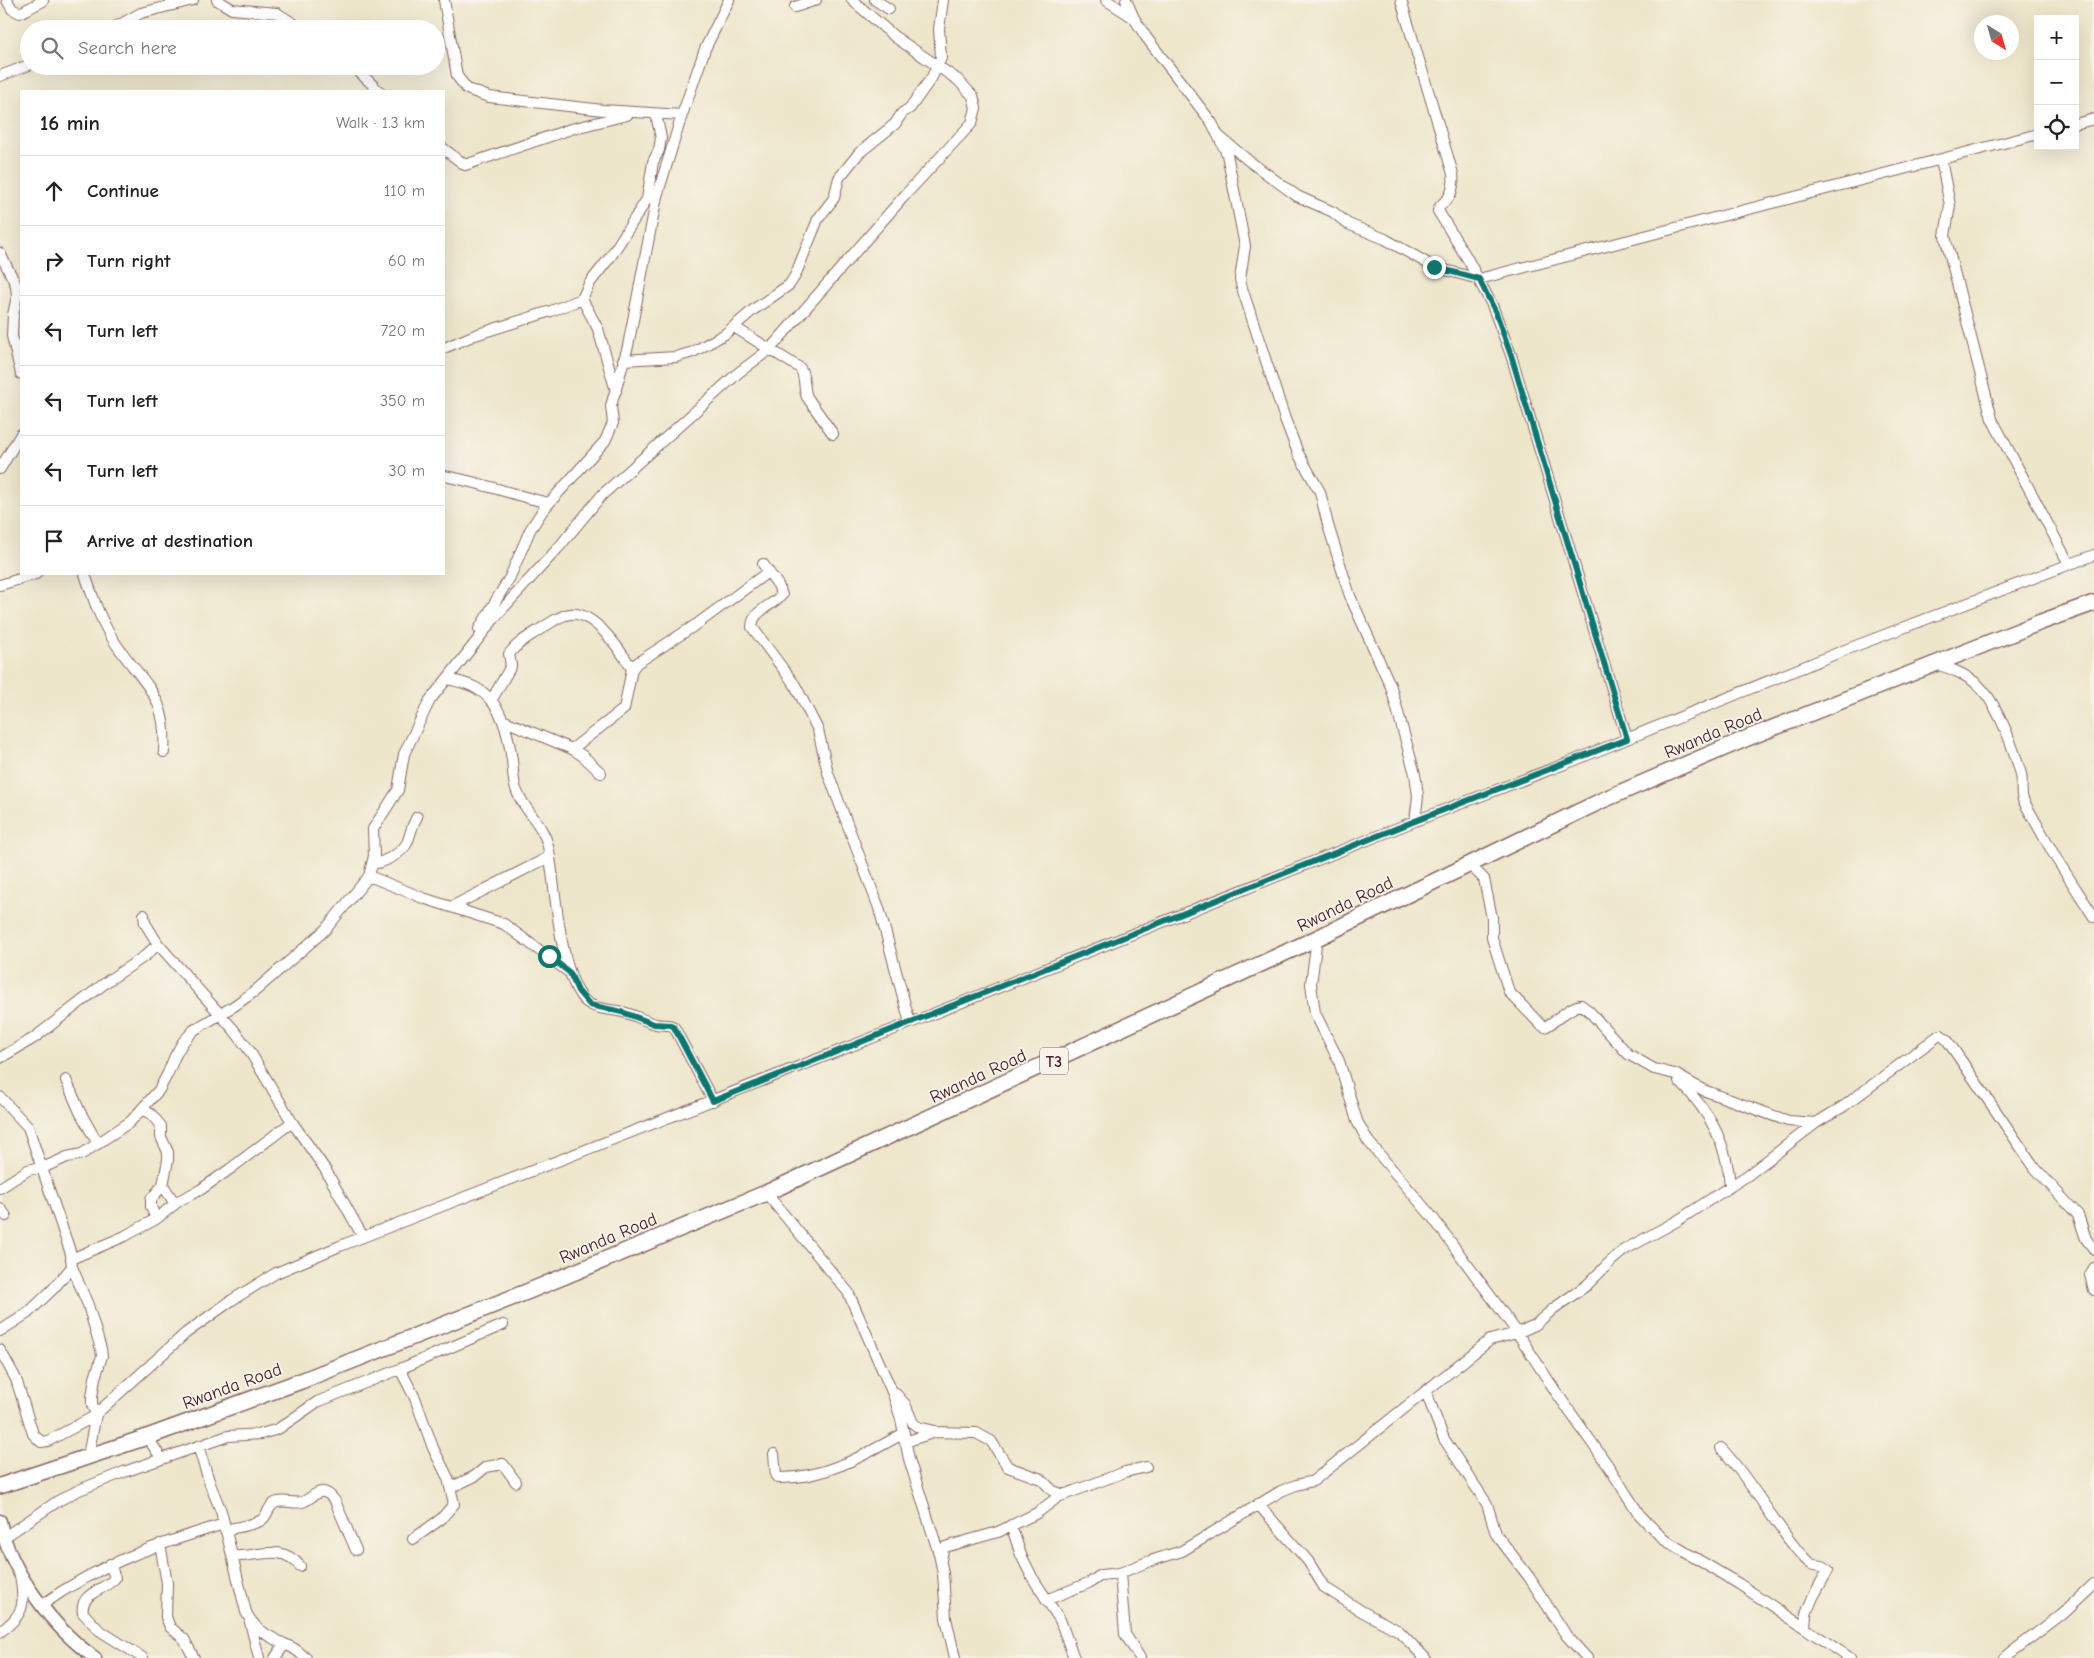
<!DOCTYPE html>
<html lang="en">
<head>
<meta charset="utf-8">
<style>
	body { margin:0; font-family:"Comic Neue",sans-serif; background:#f6f6f6; color:#222 }
	.controls { position:absolute; right:15px; top:15px; display:grid; overflow:hidden; border-radius:0px; box-shadow:0 5px 20px #0002 }
	.controls button { width:45px; height:45px; display:grid; place-items:center; padding:0; border:0; border-bottom:1px solid #e0e0e0; background:#fff; color:#222; font:25px sans-serif }
	.compass { position:absolute; left:1974px; top:15px; width:45px; height:45px; border-radius:50%; background:#fff; box-shadow:0 5px 20px #0002; rotate:143deg }
	.stop { position:absolute; width:15px; height:15px; margin:-11px; border:4px solid #0f766e; border-radius:50%; background:#fff }
	.stop.end { background:#0f766e; border-color:#fff; box-shadow:0 1px 5px #0008 }
	.list { margin:0; padding:0; list-style:none }
	h2 { display:flex; justify-content:space-between; align-items:center; height:65px; margin:0; padding:0 20px; font-size:21px }
	h2 small { font-size:16px; font-weight:400; color:#767676 }
	.list li { display:grid; grid-template-columns:32px 1fr auto; gap:15px; align-items:center; box-sizing:border-box; height:70px; padding:0 20px; border-top:1px solid #e0e0e0 }
	.list b { display:block; font-size:19px; white-space:nowrap }
	.list em { font-size:16px; font-style:normal; color:#767676 }
	.icon { flex:none; width:28px; height:28px; fill:none; stroke:currentColor; stroke-width:2; stroke-linecap:round; stroke-linejoin:round }
	.map { position:relative; flex:none; width:2094px; height:1658px; overflow:hidden }
	.search { position:absolute; background:#fff; box-shadow:0 5px 20px #0002; left:20px; top:20px; width:425px; height:55px; display:flex; align-items:center; gap:12px; box-sizing:border-box; padding:0 18px; border-radius:28px; color:#767676; font-size:19px }
	.panel { position:absolute; background:#fff; box-shadow:0 5px 20px #0002; left:20px; top:90px; width:425px; height:485px; border-radius:0px }
	.map>svg:first-child { display:block }
	.lines { fill:none; stroke-linecap:round; stroke-linejoin:round }
	.minor-casing { stroke:#836563; stroke-width:12 }
	.major-casing { stroke:#836563; stroke-width:15 }
	.highway-casing { stroke:#836563; stroke-width:18 }
	.minor { stroke:#fff; stroke-width:10 }
	.major { stroke:#fff; stroke-width:12 }
	.highway { stroke:#fff; stroke-width:15 }
	.route { stroke:#0f766e; stroke-width:6 }
	.labels { text-anchor:middle; stroke-width:4; stroke-linejoin:round; paint-order:stroke }
	.shield { fill:#f7f3e8; stroke:#7e5f64; stroke-width:1 }
	.shield-label { font-size:16px; font-weight:bold; fill:#4a1f2b }
	.street-label { font-size:18px; fill:#4a1f2b; stroke:#f7f3e8 }
</style>
</head>
<body>
<div class="map">
<svg width="2094" height="1658" viewBox="0 0 2094 1658">
	<rect width="100%" height="100%" fill="#f7f3e8"/>
	<filter id="ink" filterUnits="userSpaceOnUse"><feTurbulence type="fractalNoise" baseFrequency=".02" numOctaves="2"/><feDisplacementMap in="SourceGraphic" scale="10" xChannelSelector="R" yChannelSelector="G"/><feConvolveMatrix kernelMatrix="1 2 1 2 8 2 1 2 1" color-interpolation-filters="sRGB"/></filter>
	<filter id="wash" filterUnits="userSpaceOnUse"><feTurbulence type="fractalNoise" baseFrequency=".0096" numOctaves="4" result="noise"/><feDisplacementMap in="SourceGraphic" scale="20" xChannelSelector="R" yChannelSelector="G"/><feGaussianBlur stdDeviation="1.12" result="paint"/><feColorMatrix in="noise" values="0 0 0 0 0 0 0 0 0 0 0 0 0 0 0 0 0 1.4 0 .05"/><feComposite in="paint" operator="in"/></filter>
	<g filter="url(#wash)">
		<rect width="100%" height="100%" fill="#eee6cb"/>
	</g>
	<g filter="url(#ink)">
		<g class="lines">
			<defs>
				<path id="minor" d="M7,0L12,9L20,13L43,1
					M217,0L232,9L277,13L302,29
					M444,0L457,76L467,89L489,97L603,110L682,115
					M875,0L889,9
					M1106,0L1134,18
					M1126,0L1134,18L1146,37L1212,123L1227,154L1245,246L1240,279L1242,288L1285,419L1298,453L1320,492L1328,525L1350,596L1391,687L1415,774L1418,796L1415,821
					M1401,0L1453,174C1454,181 1453,192 1448,198C1444,203 1439,205 1438,211L1467,258L1492,305L1511,355L1627,739
					M795,7L816,0
					M112,29L141,13L193,0
					M353,66L379,91
					M0,76L29,65
					M2075,124L2094,119
					M1220,137L1249,161L1297,196L1333,212L1348,224L1385,239L1434,267L1479,279L2038,134
					M444,149L465,165L571,129L627,115
					M1941,160L1950,205L1945,236L1992,419L2069,564
					M0,253L16,285L17,296L13,315L12,336L21,374
					M734,327L800,368C806,377 803,388 807,397L833,434
					M444,348L475,335L551,311L582,299
					M623,360L676,357L693,352L725,334L753,310L789,285L795,276L818,219L834,198L839,178L859,153L895,124L902,113L910,108L932,77L941,58L939,29L943,0
					M616,391L598,329L582,299L589,284L611,256L647,199L653,162L659,150L661,138L656,114
					M0,469L21,434
					M444,476C480,482 513,495 549,503
					M763,564L778,585L782,595C773,605 752,611 752,627L795,685L818,730L828,773L879,908L910,1023
					M85,574C93,598 101,623 116,644C144,685 168,695 164,752
					M0,585L36,574
					M479,629L510,577L530,530L543,510L605,441L613,423L611,406L628,346L657,196L682,115L705,49L729,0
					M1937,664C1951,669 1966,674 1978,685C1998,704 2013,747 2021,774C2023,783 2020,791 2023,800L2056,858L2094,917
					M491,701L511,666L509,654C518,642 530,636 542,628C551,623 560,615 570,614C594,611 621,651 632,669
					M505,721L572,749L583,756L601,773
					M572,749L624,709L632,669L637,663L697,624L768,572
					M373,864C385,862 401,854 407,843C411,834 411,827 417,817
					M1470,865L1484,879L1492,918V938L1509,992L1541,1025L1545,1027C1557,1021 1568,1007 1581,1005L1589,1011L1628,1054L1654,1069L1675,1074L1703,1090L1788,1121L1816,1123
					M369,876L423,898L504,924L570,973
					M453,906L549,857
					M144,915L145,923L158,944L234,1030L249,1050L292,1122L325,1169L363,1237
					M1317,938L1311,984L1315,1013L1339,1061L1357,1121L1368,1141L1433,1218L1514,1328L1556,1392L1609,1467L1639,1514L1663,1539L1739,1584L1850,1658
					M0,1058L34,1038L109,980L145,956L158,944
					M66,1080L80,1112L98,1144
					M1679,1081C1709,1110 1728,1144 1730,1187
					M0,1097L28,1127L71,1254L72,1267L53,1289L28,1313L0,1331
					M713,1101L674,1027C668,1023 662,1026 656,1024C645,1021 634,1015 623,1012C611,1009 594,1010 584,1000C558,970 556,885 548,846C543,823 521,808 515,786C513,778 513,768 512,760C508,733 502,702 476,688C467,683 456,681 447,679L497,615L559,547L602,495L738,373L770,349L906,194L972,123L976,108L973,96L958,80L895,37L852,0
					M142,1109L151,1114L161,1126V1137L168,1152V1160L163,1185L151,1199V1207L156,1219
					M163,1185L175,1204
					M0,1188L28,1170L47,1166L67,1157L82,1154L130,1122L159,1090L168,1073L175,1056L183,1042L194,1030L234,1006L255,991L325,930L369,876L374,856L373,829L398,790L404,754L430,700L450,675
					M766,1193L848,1292L893,1394L901,1419L909,1459L939,1554L943,1573L946,1618L955,1658
					M0,1208L6,1216
					M71,1259L125,1236L156,1219L180,1200L200,1190L230,1169L292,1122
					M72,1267L88,1305L101,1349L102,1356L95,1378L92,1397V1405L96,1414
					M2094,1268L2090,1275L2094,1290
					M0,1350L16,1379L33,1434L41,1442L48,1441L95,1416
					M400,1369L415,1398L433,1448L448,1478L454,1504L441,1519L413,1539
					M894,1392L905,1404L913,1423L918,1427L935,1431
					M1426,1392L1444,1439L1487,1504L1496,1534L1529,1577L1566,1635L1587,1658
					M147,1437L162,1459
					M905,1442L935,1432L976,1433L991,1441L1008,1467L1041,1479L1053,1491L1064,1495
					M198,1446L210,1484L221,1511L246,1612C255,1632 274,1639 293,1648C298,1651 302,1655 306,1658
					M1721,1448C1750,1479 1770,1517 1797,1550C1801,1554 1806,1561 1811,1564C1817,1567 1823,1563 1828,1570L1813,1597L1806,1614L1805,1627
					M774,1454L776,1476L778,1478C824,1479 865,1455 904,1433
					M88,1456L96,1414L186,1333L232,1300L276,1273L340,1246L910,1023L1415,821L1575,760L1845,650L2094,555
					M450,1488L475,1476L486,1467L503,1464L516,1482
					M1258,1504L1308,1561L1324,1587L1363,1612L1399,1631L1425,1658
					M1011,1525L1021,1555L1032,1577L1060,1620L1074,1658
					M225,1530C236,1527 249,1526 260,1521C268,1517 267,1507 275,1503C283,1499 293,1504 302,1502C314,1499 320,1481 335,1501L356,1550
					M3,1538L58,1501L79,1490L124,1472L228,1436L261,1434L278,1429L317,1402L400,1369L503,1325
					M160,1544L167,1583L166,1617L170,1627L184,1639L194,1658
					M233,1556C257,1558 280,1542 300,1566
					M941,1560L943,1550L945,1547L998,1532L1037,1513L1058,1497L1125,1472L1146,1467
					M110,1564L115,1578C105,1590 79,1593 83,1613L99,1630L143,1658
					M1120,1573L1125,1634L1140,1658
					M1046,1600L1091,1582L1101,1575L1120,1573L1150,1561L1182,1551L1281,1491L1296,1485L1313,1481L1490,1340L1517,1333L1535,1325L1553,1309L1587,1285L1610,1262L1624,1250L1677,1221L1748,1175L1816,1123L1844,1106L1938,1036L1941,1035L1947,1040L2035,1168L2078,1215L2086,1239L2094,1249
					M42,1605C100,1563 156,1545 224,1524
					M250,1622L259,1658
					M0,1632C25,1614 25,1605 20,1575
					M275,1658L284,1645
					M2004,1658L2062,1614L2094,1584"/>
				<path id="major" d="M0,1521C9,1571 54,1629 95,1658"/>
				<path id="highway" d="M0,1486L147,1437L301,1381L529,1291L766,1193L1317,938L1603,800L1745,739L2041,622L2094,603"/>
			</defs>
			<use href="#minor" class="minor-casing"/>
			<use href="#major" class="major-casing"/>
			<use href="#highway" class="highway-casing"/>
			<use href="#minor" class="minor"/>
			<use href="#major" class="major"/>
			<use href="#highway" class="highway"/>
		</g>
	</g>
	<g class="lines" filter="url(#ink)">
		<path class="route" d="M549,956L570,973L578,991L590,1005L622,1012L654,1024L671,1025L674,1027L713,1101L1415,821L1627,739L1511,355L1496,313L1479,279L1434,267"/>
	</g>
	<g class="labels">
		<rect class="shield" x="1040" y="1047.5" width="28" height="27" rx="4"/>
		<g class="shield-label">
			<text x="1054" y="1067">T3</text>
		</g>
		<g class="street-label">
			<text transform="translate(1713 733) rotate(-23)" y="6">Rwanda Road</text>
			<text transform="translate(1345 904) rotate(-26)" y="6">Rwanda Road</text>
			<text transform="translate(978 1076) rotate(-25)" y="6">Rwanda Road</text>
			<text transform="translate(608 1238) rotate(-23)" y="6">Rwanda Road</text>
			<text transform="translate(232 1386) rotate(-20)" y="6">Rwanda Road</text>
		</g>
	</g>
</svg>
<div class="controls">
<button>+</button>
<button>−</button>
<button><svg class="icon" aria-label="locate" viewBox="0 0 24 24"><circle cx="12" cy="12" r="6"/><path d="M12 2v4M12 18v4M2 12h4M18 12h4"/></svg></button>
</div>
<svg class="compass" viewBox="-18 -18 36 36"><path d="M0-13l5 13h-10z" fill="#e53935"/><path d="M0 13l5-13h-10z" fill="#767676"/></svg>
<div class="stop" style="left:549px;top:956px"></div>
<div class="stop end" style="left:1434px;top:267px"></div>
<div class="search"><svg class="icon" aria-label="search" viewBox="0 0 24 24"><circle cx="10" cy="10" r="6"/><path d="M15 15l6 6"/></svg>Search here</div>
<section class="panel">
<h2>16 min<small>Walk · 1.3 km</small></h2>
<ul class="list">
<li><svg class="icon" aria-label="ahead" viewBox="0 0 24 24"><path d="M12 20V5M6 11l6-6 6 6"/></svg><div><b>Continue</b></div><em>110 m</em></li>
<li><svg class="icon" aria-label="right" viewBox="0 0 24 24"><path d="M7 20v-9h11M14 6l5 5-5 5"/></svg><div><b>Turn right</b></div><em>60 m</em></li>
<li><svg class="icon" aria-label="left" viewBox="0 0 24 24"><path d="M17 20v-9H6M10 6l-5 5 5 5"/></svg><div><b>Turn left</b></div><em>720 m</em></li>
<li><svg class="icon" aria-label="left" viewBox="0 0 24 24"><path d="M17 20v-9H6M10 6l-5 5 5 5"/></svg><div><b>Turn left</b></div><em>350 m</em></li>
<li><svg class="icon" aria-label="left" viewBox="0 0 24 24"><path d="M17 20v-9H6M10 6l-5 5 5 5"/></svg><div><b>Turn left</b></div><em>30 m</em></li>
<li><svg class="icon" aria-label="arrive" viewBox="0 0 24 24"><path d="M6 21V4h12l-3 4 3 4H6"/></svg><div><b>Arrive at destination</b></div></li>
</ul>
</section>
</div>
</body>
</html>
